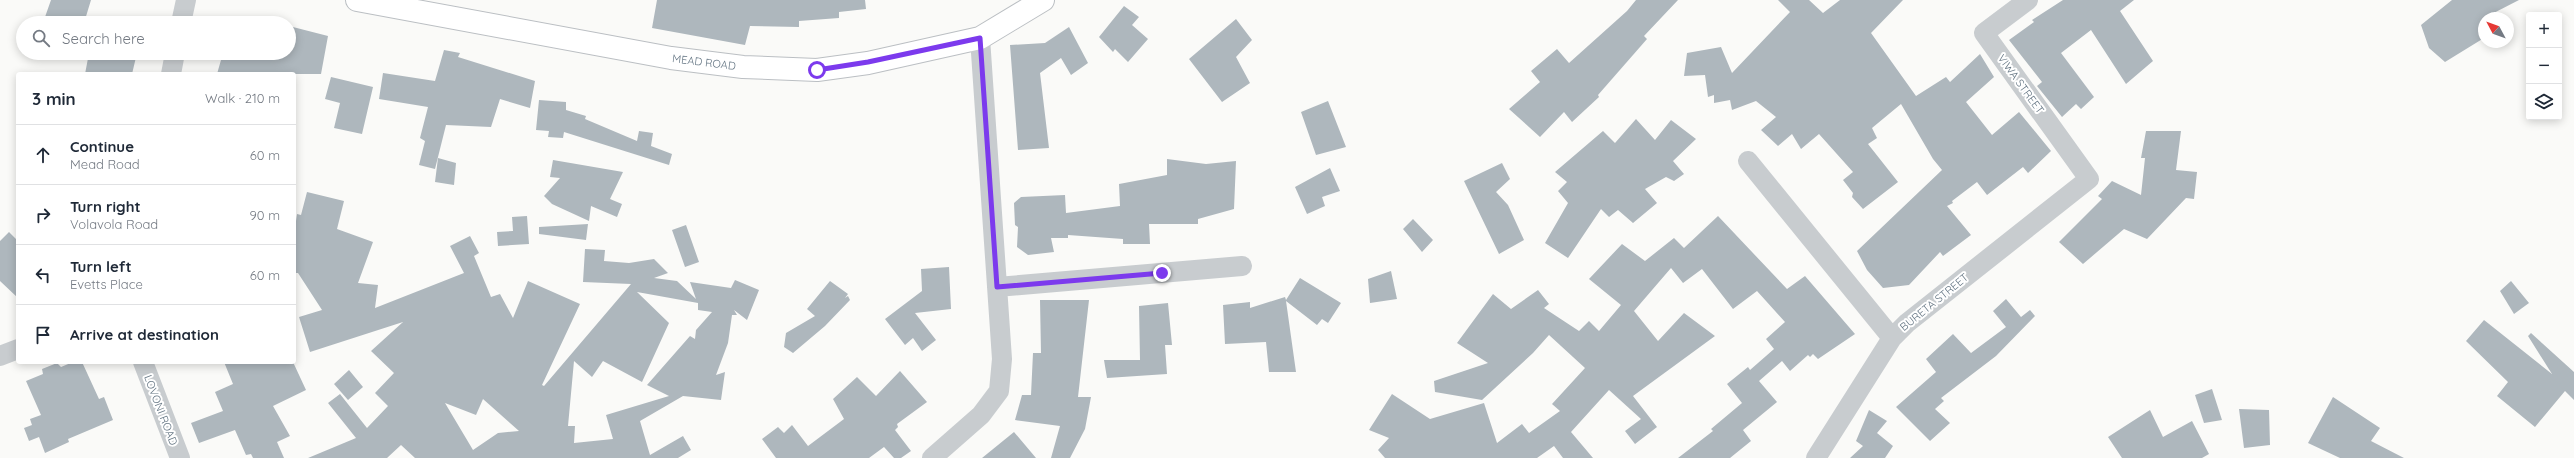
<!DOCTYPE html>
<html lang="en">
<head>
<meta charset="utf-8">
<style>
	body { margin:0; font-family:Quicksand,sans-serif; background:#f6f6f7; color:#1f2937 }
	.controls { position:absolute; right:12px; top:12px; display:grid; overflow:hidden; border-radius:4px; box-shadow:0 2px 10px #0003 }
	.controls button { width:36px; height:36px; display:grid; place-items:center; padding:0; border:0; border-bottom:1px solid #e0e1e3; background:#fff; color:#1f2937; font:20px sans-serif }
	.compass { position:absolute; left:2478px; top:12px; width:36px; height:36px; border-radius:50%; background:#fff; box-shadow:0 2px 10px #0003; rotate:311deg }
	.stop { position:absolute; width:12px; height:12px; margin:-9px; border:3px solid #7c3aed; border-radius:50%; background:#fff }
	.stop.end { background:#7c3aed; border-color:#fff; box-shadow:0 1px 4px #0008 }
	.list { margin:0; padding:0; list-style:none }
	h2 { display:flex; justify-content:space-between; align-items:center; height:52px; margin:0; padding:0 16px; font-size:17px }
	h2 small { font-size:13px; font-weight:400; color:#747a83 }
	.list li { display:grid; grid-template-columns:26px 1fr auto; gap:12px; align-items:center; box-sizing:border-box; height:60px; padding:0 16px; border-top:1px solid #e0e1e3 }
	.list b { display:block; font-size:15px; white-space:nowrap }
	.list p { margin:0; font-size:13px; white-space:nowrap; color:#747a83 }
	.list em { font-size:13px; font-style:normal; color:#747a83 }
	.icon { flex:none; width:22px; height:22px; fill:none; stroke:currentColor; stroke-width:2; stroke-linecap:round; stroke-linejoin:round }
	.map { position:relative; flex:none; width:2574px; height:458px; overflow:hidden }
	.search { position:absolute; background:#fff; box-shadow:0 2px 10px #0003; left:16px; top:16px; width:280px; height:44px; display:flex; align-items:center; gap:10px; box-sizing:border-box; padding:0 14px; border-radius:22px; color:#747a83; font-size:15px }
	.panel { position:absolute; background:#fff; box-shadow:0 2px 10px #0003; left:16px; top:72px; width:280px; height:292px; border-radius:4px }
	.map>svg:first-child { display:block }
	.building { fill:#aeb7bd; fill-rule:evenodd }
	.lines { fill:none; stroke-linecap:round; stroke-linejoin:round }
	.primary-casing { stroke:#bbbfc3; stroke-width:24 }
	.street { stroke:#c8cccf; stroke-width:20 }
	.primary { stroke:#fff; stroke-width:22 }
	.route { stroke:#7c3aed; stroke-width:5 }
	.labels { text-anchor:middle; stroke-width:4; stroke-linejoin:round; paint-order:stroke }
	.street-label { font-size:11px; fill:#647583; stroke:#fff }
</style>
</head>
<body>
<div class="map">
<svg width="2574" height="458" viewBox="0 0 2574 458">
	<rect width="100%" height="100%" fill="#fafaf8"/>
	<path class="building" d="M51,0H91L84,23H55L56,20L45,17Z
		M657,0H865L866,9L839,12V18L799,21V27L750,26L745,45L652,28Z
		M1636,0H1678L1644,36L1647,39L1598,95L1599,97L1572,122L1564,112L1540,137L1509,109L1540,82L1531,71L1557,49L1569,63L1627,11Z
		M1778,0H1809L1823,13L1840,0H1903L1871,33L1916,96L1946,77L1950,82L1980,54L1994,77L1966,102L1992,135L2019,112L2051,151L2028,173L2023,167L1987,195L1977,182L1952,201L1953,203L1947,206L1971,235L1943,256L1940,252L1909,285L1883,288L1867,270L1857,251L1942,170L1933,159L1901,104L1872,128L1877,138L1868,144L1898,182L1863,209L1852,197L1853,193L1843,180L1853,172L1819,134L1801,149L1792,134L1778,146L1761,130L1776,117L1756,101L1732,110L1730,100L1714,103V95L1708,97L1705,75L1684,76L1687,53L1721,47L1732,73L1790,12Z
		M2063,0H2134L2120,11L2153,61L2126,84L2091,30L2061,53L2094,97L2081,109L2076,104L2062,117L2037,86L2042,82L2009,40L2034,22L2032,20Z
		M2452,0H2519L2484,18V38L2445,62L2429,48L2421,25Z
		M1124,6L1139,17L1132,25L1148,39L1128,62L1115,49L1113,52L1099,37Z
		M1236,19L1252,40L1236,57L1250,83L1222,102L1189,59Z
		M289,26L328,36L321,74H217L223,53H289Z
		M1069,27L1088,63L1071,75L1061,58L1040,73L1049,148L1018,150L1010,45L1045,43Z
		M444,50L460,53L458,57L535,81L530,108L500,99L491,127L446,125L435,169L419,165L425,141L420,138L428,107L379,99L383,73L435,81Z
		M89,53H137L132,74H85Z
		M331,77L373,87L362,134L334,128L340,103L325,99Z
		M539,100L566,102V110L586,116L585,119L637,141L639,131L653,133L651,146L672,154L669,165L564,132L563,138L548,137L549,131L536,130Z
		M1328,101L1346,147L1316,155L1301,112Z
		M1636,119L1655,140L1671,120L1696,139L1673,161L1684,174L1674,181L1666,177L1645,189L1657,203L1633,223L1618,210L1609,217L1601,209L1568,258L1545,243L1568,203L1558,191L1567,182L1555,172L1603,131L1615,143Z
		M2146,131H2181L2176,170L2197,172L2194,199L2186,198L2147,239L2124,229L2083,264L2059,242L2102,199L2098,196L2112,181L2141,195L2145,158H2141Z
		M438,158L456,163L454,185L435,182Z
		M1167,159L1206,164L1236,161L1234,209L1198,219V224H1149L1150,244H1123V239L1068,235V238H1051L1054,252L1028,255L1017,247L1018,227L1015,225L1014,203L1021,197L1065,195L1066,213L1120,206L1119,184L1167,175Z
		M553,160L623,172L610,199L622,204L617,217L591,206L589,221L552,204L544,196L560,178L550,177Z
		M1502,163L1510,179L1496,192L1508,205L1524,240L1499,254L1464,181Z
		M1330,168L1340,191L1322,197L1325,206L1307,214L1295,187Z
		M307,192L344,201L337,229L373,242L358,283L378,285L375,308L464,273L450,246L470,236L479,253L474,256L491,297L500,294L513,318L528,281L580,304L542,385L544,386L631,284L583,282L585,249L605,250L604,261L629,263L654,259L668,273L654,278L677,281L696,299L690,282L731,288L735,280L759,290L747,320L734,310L737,315H732L728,343L716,375L725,372L721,400L683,396L640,421L650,455L683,436L691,450L678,458H415L401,445L387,458H308L356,438L328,403L340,394L367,428L388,406L375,393L394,373L371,351L403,322L310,352L299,317L322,310L298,273H294V235L297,214L301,215ZM637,292L698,303V310L712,312L696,330L695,339L690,336L647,385L669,396L606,415L613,439L574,443L575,426H568L574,361L592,377L603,361L642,382L669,323ZM483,399L519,431L498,433L473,450L445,403L476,415Z
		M527,216L529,244L498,246L497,232L513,231L512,217Z
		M1718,216L1787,289L1805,276L1855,334L1818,359L1813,354L1810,357L1808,355L1790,371L1782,361L1759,381L1777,402L1743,430L1751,441L1730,458H1678L1713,431L1711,429L1742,403L1727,384L1748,367L1750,370L1774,349L1766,339L1785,322L1757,291L1733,309L1702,269L1683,283L1671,268L1634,311L1658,341L1684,313L1715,336L1633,396L1657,427L1635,444L1625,431L1641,419L1609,390L1571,432L1593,458H1563L1554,446L1537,458H1385L1378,450L1389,438L1369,430L1392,394L1430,419L1484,403L1497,443L1522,424L1529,433L1560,411L1552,404L1585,368L1549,335L1533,353L1482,400L1435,392L1434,381L1488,363L1457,343L1493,294L1511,309L1538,290L1549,304L1544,308L1579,331L1589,321L1599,331L1621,305L1589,279L1622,244L1645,261L1674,238L1684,248Z
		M1413,219L1433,240L1422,252L1403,229Z
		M588,224L586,240L539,234V227Z
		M686,225L699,262L685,267L672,230Z
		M9,232L18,241V298L0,281V241Z
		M949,267L951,309L915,313L936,340L922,351L913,338L905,345L885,319L922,291L921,269Z
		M1391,271L1397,299L1370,303L1368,279Z
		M1300,278L1341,303L1328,323L1322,319L1317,325L1286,301L1296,372H1269L1266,342L1225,344L1223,305L1250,302V308L1285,297L1286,300Z
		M830,281L848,294L845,298L848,296L850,300L825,326L793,353L784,347L786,333L815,316L807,309Z
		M2511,281L2529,303L2514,314L2500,291Z
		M2006,299L2021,317L2030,310L2035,316L1996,356L1941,398L1944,401L1935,409L1950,423L1930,441L1896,407L1936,372L1926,359L1953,334L1971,353L2006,327L1993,311Z
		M1040,300H1089L1078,397H1091L1085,429L1070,458H1051L1060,426L1015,420L1022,395H1031L1033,353H1041Z
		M1168,303L1172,345H1165L1167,374L1107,378L1104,360H1140L1139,306Z
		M2484,320L2552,374L2528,336L2531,333L2574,372V400L2565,391L2535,427L2497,396L2508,382L2466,341Z
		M73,362H82L99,399L104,397L113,420L68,439L69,442L45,453L39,437L29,441L24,428L32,425L30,419L41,415L26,381L43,374L42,369L57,363L61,367Z
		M224,362H293L306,390L273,406L290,436L277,442L284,458H253L251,454L246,455L235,430L199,443L191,423L223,411L215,392L233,384Z
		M349,370L363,387L348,400L334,384Z
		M900,371L927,402L897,424L898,427L895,430L911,451L901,458H894L884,447L869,458H776L762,439L778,427L784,433L792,425L808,446L844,419L833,399L857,377L876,396Z
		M2212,389L2222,420L2204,423L2195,395Z
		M2333,397L2380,428L2371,441L2404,458H2340L2308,443Z
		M2239,409L2269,410L2270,445L2244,448Z
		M1869,410L1887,421L1877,433L1893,446L1885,458H1850L1863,446L1856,441Z
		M2150,410L2163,437L2192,421L2209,454L2202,458H2122L2108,437Z
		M1014,432L1036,458H982Z"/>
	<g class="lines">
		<defs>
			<path id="primary" d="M357,0L671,58L743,67L817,70L868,63L980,38L1043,0"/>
		</defs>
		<use href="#primary" class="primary-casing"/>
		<path class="street" d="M181,23L186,0
			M171,74L175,53
			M1748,161L1892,338
			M997,287L1242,266
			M0,356L18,349
			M143,362L180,458
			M932,458L981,415L999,391L1002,359L980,38
			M1816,458L1892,338L1907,323L2089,179L1984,33L2028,0"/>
		<use href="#primary" class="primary"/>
	</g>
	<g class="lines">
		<path class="route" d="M817,70L868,62L980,38L997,287L1162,273"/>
	</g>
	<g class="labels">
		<g class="street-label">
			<text transform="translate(704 62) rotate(7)" y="4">MEAD ROAD</text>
			<text transform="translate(2021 84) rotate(54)" y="4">VIWA STREET</text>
			<text transform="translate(1934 302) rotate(-39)" y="4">BURETA STREET</text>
			<text transform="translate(161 410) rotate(69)" y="4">LOVONI ROAD</text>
		</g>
	</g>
</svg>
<div class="controls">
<button>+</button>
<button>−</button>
<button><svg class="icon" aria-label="layers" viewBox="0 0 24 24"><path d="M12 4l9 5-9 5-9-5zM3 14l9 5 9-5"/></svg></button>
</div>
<svg class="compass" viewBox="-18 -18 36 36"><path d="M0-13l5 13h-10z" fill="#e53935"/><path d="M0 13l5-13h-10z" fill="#747a83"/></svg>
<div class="stop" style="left:817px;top:70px"></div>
<div class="stop end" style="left:1162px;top:273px"></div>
<div class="search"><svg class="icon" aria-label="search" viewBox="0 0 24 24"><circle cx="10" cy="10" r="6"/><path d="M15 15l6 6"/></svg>Search here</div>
<section class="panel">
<h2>3 min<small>Walk · 210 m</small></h2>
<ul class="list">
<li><svg class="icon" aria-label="ahead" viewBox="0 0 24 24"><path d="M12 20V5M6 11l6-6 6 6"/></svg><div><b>Continue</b><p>Mead Road</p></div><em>60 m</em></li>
<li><svg class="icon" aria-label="right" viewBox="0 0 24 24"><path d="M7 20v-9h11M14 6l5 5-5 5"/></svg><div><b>Turn right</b><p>Volavola Road</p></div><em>90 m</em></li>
<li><svg class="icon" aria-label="left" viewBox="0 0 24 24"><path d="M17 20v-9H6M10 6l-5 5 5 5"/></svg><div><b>Turn left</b><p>Evetts Place</p></div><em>60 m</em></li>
<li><svg class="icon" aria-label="arrive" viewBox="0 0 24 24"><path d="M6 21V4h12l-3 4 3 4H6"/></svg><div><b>Arrive at destination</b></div></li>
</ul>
</section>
</div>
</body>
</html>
